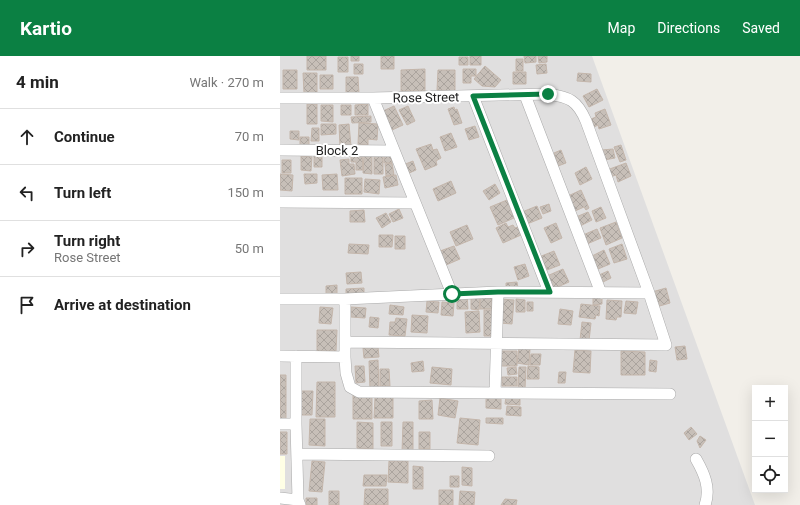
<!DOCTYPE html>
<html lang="en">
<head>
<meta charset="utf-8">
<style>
	body { margin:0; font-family:Roboto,sans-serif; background:#f6f6f6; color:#222 }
	.controls { position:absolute; right:12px; bottom:12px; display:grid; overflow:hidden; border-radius:0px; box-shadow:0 4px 16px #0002 }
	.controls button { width:36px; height:36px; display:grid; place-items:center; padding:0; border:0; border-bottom:1px solid #e0e0e0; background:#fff; color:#222; font:20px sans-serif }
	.stop { position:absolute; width:12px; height:12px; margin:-9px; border:3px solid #0b8043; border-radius:50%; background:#fff }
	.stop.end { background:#0b8043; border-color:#fff; box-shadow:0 1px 4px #0008 }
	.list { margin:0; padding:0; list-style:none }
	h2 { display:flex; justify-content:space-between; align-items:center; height:52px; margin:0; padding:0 16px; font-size:17px }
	h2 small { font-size:13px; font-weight:400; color:#767676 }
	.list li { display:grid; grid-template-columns:26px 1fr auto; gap:12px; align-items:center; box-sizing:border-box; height:56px; padding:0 16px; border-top:1px solid #e0e0e0 }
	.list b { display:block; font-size:15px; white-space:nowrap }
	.list p { margin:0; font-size:13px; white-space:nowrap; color:#767676 }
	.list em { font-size:13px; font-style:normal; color:#767676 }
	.icon { flex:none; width:22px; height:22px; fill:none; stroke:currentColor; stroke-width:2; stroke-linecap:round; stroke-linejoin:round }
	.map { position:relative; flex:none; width:520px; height:449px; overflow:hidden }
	header { display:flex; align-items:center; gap:24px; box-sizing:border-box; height:56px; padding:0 20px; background:#0b8043; color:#fff }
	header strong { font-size:19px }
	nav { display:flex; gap:22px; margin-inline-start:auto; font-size:14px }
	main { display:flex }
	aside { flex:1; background:#fff }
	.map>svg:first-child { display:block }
	.residential { fill:#e0dfdf }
	.education { fill:#ffffe5 }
	.building { fill:url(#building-cross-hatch); stroke:#c4b6ab }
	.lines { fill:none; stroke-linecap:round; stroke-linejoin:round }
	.minor-casing { stroke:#a9a9a9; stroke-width:12 }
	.minor { stroke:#fff; stroke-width:11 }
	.route { stroke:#0b8043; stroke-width:5 }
	.labels { text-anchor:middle; stroke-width:4; stroke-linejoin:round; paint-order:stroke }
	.street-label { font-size:13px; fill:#222; stroke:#fff }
</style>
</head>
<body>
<header>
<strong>Kartio</strong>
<nav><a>Map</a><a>Directions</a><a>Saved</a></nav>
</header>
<main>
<aside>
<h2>4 min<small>Walk · 270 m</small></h2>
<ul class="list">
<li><svg class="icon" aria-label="ahead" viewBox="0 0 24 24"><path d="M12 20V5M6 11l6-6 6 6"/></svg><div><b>Continue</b></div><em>70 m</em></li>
<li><svg class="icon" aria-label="left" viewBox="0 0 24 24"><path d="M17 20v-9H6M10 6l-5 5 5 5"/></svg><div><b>Turn left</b></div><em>150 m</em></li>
<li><svg class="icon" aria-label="right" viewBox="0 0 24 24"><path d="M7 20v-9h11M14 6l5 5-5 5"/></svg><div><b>Turn right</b><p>Rose Street</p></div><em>50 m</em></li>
<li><svg class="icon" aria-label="arrive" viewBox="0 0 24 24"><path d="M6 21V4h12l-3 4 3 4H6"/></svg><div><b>Arrive at destination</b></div></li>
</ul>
</aside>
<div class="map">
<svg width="520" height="449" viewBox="0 0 520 449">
	<defs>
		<pattern id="building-cross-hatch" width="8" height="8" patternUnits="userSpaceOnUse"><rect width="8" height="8" fill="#c7bfb8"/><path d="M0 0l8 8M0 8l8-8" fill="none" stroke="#aba49e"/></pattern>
	</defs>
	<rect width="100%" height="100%" fill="#f2efe9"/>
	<path class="residential" d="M0,0H312L475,449H0Z"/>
	<path class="education" d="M0,400H5V433H0Z"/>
	<path class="building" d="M27,0H46V14H27Z
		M71,0H79V5H71Z
		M101,0H114V13H101Z
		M190,0H201V9H190Z
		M244,0H256V6L245,7Z
		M258,0H267V6L259,7Z
		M58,1H68V16H58Z
		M179,1H188V9H179Z
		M236,3H243V15H236Z
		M74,8H83V18H74Z
		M266,8L267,17L257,18L256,9Z
		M205,10L221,24L215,31L202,30L194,23Z
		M145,13V35H121V14Z
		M183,13H196V20H191V27H183Z
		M3,14H17V33H3Z
		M158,14H175V35L157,34Z
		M233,16H246V28H233Z
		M23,17H37V37H24Z
		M298,17L311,18V26L297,25Z
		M40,19H53V33H40Z
		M66,21H78L79,38H66Z
		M317,33L323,44L309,51L303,40Z
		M27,48H37V68H27Z
		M88,48V59H75V49Z
		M41,49H53V66L41,65Z
		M61,49H71V59H61Z
		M114,50L123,69L112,74L103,55Z
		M128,50L135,65L127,69L119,54Z
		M174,51L175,54L177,53L182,67L174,69L168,53Z
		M325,53L331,69L319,73L318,69L314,71L311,63L316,61L315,57Z
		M91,60V66L72,67L71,61Z
		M79,67L98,68L97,84L88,83V89L78,88Z
		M41,68H56V78L41,79Z
		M69,68L71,90H60L59,69Z
		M195,70L199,81L189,84L185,73Z
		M32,72H39V85H31Z
		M10,75H19V84L10,83Z
		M171,77L177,91L165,95L160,81Z
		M20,81H29V90H20Z
		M151,88L153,94L157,93L161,102L156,105L157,109L145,114L136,93Z
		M341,89L346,104L340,106L334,91Z
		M333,93L335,102L324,104L322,94Z
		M281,94L286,107L278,110L274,97Z
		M34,97H42V111H34Z
		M71,97H82L83,114H76V106H71Z
		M94,97H103V118H94Z
		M84,98H92V118L83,117Z
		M111,99L112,107H104V100Z
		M21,100L32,101L31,115L21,114Z
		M69,103V108H74L75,118L62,120L60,104Z
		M2,104H11V117H2Z
		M133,105L136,114L127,118L123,109Z
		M112,107L114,119L106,120L105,108Z
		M346,107L351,120L338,126L336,119L330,121L327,114Z
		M306,111L312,123L300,129L295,117Z
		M0,118L13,119L12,135L0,134Z
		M24,118H37V127L25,128Z
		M57,118L58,134H43L42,119Z
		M116,119L118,129L105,132L103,121Z
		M65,122H82V138H65Z
		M85,123L100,124L99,138L84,136Z
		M171,125L176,137L158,145L153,133Z
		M215,128L220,137L209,144L203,135Z
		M301,134L309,152L306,154L304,151L295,155L288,140Z
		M227,144L234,162L218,169L210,151Z
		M269,148L271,155L263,158L260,151Z
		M257,150L262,162L247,168L242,156Z
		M321,151L326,162L316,166L312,155Z
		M119,153L123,162L113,166L109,158Z
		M84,154L85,166H70V155Z
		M308,156L312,164L300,170L296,161Z
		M106,157L111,166L102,172L96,162Z
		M336,166L342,182L326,189L320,172Z
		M226,167L228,171L233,169L235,172L238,171L241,179L223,187L216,172Z
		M276,167L282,182L271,187L264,172Z
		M187,169L193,183L176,190L170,176Z
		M317,173L321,182L307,188L303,179Z
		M99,179H113L112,191H99Z
		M115,180H125V193H115Z
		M69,188L89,189L88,198L68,197Z
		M342,188L347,203L334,207L329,193Z
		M174,190L180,203L166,209L160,195Z
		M324,194L330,208L318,213L312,200Z
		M274,195L280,209L267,214L266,210H263L259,201Z
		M245,208L249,220L238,224L234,211Z
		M283,213L289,226L273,233L267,220Z
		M328,215L331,222L323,226L319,219Z
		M81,216L82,227L67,228L66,217Z
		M237,226L238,232L226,233V227Z
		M57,229V240L46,241V230Z
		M84,232V240L66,241V233Z
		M386,232L390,247L376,251L372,236Z
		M177,239H187L188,253H177Z
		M191,241L200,242L199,254L191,253Z
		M200,241L212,242V253H200Z
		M322,241V248L313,249V242Z
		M221,243L234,244L232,268L219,267Z
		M236,243L245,244V256H236Z
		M327,244L342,245L341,261H337L336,264L326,263Z
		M147,245L159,246L158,257L146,256Z
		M346,245L358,246L356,258L344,257Z
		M162,246L174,247L173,260L161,259Z
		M247,246H253V255H247Z
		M301,248L320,250L319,260L316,259L315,263L299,261Z
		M110,249L124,251L123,259L109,258Z
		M40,251L53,252L51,268L39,267Z
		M71,251L86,252L85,262L71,261Z
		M280,253L293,255L291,269L278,268Z
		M204,254H212V280H204Z
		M199,255L200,276L186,277L185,256Z
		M132,259L148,260L147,277L131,276Z
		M90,261L99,262L98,272L89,271Z
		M116,262L127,263L125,280L109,279L110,266H115Z
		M302,266L311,267L309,285L300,284Z
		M37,274H57L56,295H37Z
		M405,290L407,303L397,304L395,291Z
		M98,291L99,301L84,302L83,292Z
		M239,292L250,293L249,309L237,307Z
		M295,294L311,295L310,317L293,316Z
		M218,295H237V310H218Z
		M341,295L365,296V319H341Z
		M251,298H261L260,309H250Z
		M98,304L99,334H90L89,305Z
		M370,304L377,305L376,316L369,315Z
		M143,305L144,315L132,316L131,307Z
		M75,310H84L85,326L76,327Z
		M248,310L259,311V323H247Z
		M152,311L172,313L171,329L150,327Z
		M236,311L237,318L228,319L227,312Z
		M239,311H246L245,333L238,332Z
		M100,313H109L110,330H100Z
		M279,316H286L285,327H278Z
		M0,319H6V364H0Z
		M222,321H237V330H222Z
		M37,326H55V361H36Z
		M21,335H33L32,359H21Z
		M73,339H92V363H73Z
		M226,340L240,341V349L225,348Z
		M95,341H113V362H94Z
		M206,341L221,342V353L206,352Z
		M160,342L178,345L175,362L158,359Z
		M152,344L153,363H139V345Z
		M227,350L241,351V360L226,359Z
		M180,362L200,364L198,389L177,387Z
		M206,362H223V368L206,367Z
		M30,363H45V390L29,389Z
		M77,366L93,367V393L77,392Z
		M101,366H112V390H101Z
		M123,366H133V396H122Z
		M411,371L417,378L409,384L404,377Z
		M0,376H7V398H0Z
		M139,376H150V393H139Z
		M420,380L426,384L420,392L417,385Z
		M32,405L45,406L42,436L29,435Z
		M109,405H128V427L108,426Z
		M133,410L143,411V433H133Z
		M182,411L192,412V430L182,429Z
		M84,419H107L106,430H83Z
		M170,420H179V431H170Z
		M85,433H108V449H84Z
		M159,434H173V449H159Z
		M49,435H59V449H49Z
		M180,435L195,436L194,449H179Z
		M26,442H37V449H26Z
		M225,443L237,444L236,449H221Z"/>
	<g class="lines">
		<defs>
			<path id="minor" d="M245,39L321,237
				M193,40L269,236
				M0,42H93L268,38C289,41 297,44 306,65L369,237L386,289L65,286
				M93,42L172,238
				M0,94L114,95
				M0,146L135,147
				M0,243H65L218,236L369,237
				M65,243V301L66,317L70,331L79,336L390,338
				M0,300L65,301
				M16,300V368L18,444L20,449
				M215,337L218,236
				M0,368H16
				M17,398L209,400
				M416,403C424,417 431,432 425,449
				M0,442L18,444"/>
		</defs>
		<use href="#minor" class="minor-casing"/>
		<use href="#minor" class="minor"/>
	</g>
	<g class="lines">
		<path class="route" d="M172,238L218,236H270L193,40L268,38"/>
	</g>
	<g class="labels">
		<g class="street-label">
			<text transform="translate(146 41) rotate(-1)" y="5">Rose Street</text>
			<text x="57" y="99">Block 2</text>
		</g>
	</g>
</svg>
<div class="controls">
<button>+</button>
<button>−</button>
<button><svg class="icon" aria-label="locate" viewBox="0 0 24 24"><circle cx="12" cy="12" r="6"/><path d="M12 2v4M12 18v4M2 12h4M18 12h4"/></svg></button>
</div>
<div class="stop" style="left:172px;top:238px"></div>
<div class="stop end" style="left:268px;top:38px"></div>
</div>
</main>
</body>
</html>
